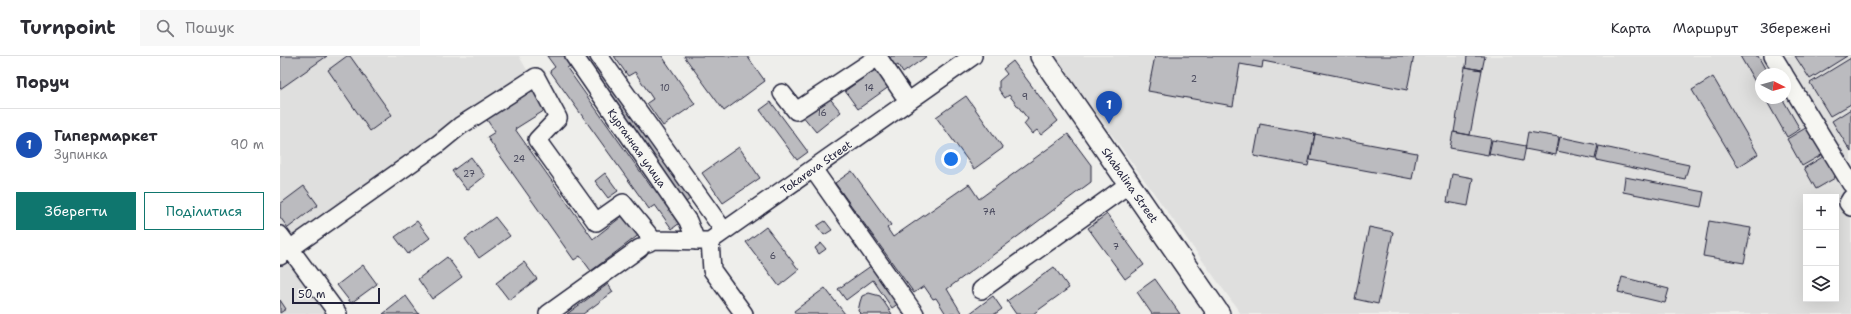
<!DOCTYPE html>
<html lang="uk">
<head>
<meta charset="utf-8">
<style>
	body { margin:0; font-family:"Shantell Sans",sans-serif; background:#f7f7f7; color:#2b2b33 }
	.controls { position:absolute; right:12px; bottom:12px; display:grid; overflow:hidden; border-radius:0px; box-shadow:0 4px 16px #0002 }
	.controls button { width:36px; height:36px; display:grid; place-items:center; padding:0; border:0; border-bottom:1px solid #e1e1e2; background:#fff; color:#2b2b33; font:20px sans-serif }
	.compass { position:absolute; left:1475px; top:12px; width:36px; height:36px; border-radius:50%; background:#fff; box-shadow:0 4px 16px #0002; rotate:96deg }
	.scale { position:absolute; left:12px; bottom:10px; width:88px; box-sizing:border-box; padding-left:4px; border:2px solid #22223b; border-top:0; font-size:11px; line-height:14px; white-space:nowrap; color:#22223b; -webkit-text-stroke:3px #f6f6f2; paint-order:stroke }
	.you { position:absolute; left:671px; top:103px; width:14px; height:14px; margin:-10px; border:3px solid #fff; border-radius:50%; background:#1a73e8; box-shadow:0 0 0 6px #1a73e833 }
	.badge { display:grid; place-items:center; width:26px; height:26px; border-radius:50%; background:#0f766e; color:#fff; font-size:13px; font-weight:700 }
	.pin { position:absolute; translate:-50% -33px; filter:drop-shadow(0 1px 2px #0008) }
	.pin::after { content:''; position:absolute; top:21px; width:14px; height:12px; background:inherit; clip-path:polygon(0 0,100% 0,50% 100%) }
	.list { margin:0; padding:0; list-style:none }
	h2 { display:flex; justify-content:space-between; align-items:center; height:52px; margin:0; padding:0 16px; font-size:17px }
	h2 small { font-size:13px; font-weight:400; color:#7c7c81 }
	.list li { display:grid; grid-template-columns:26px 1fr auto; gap:12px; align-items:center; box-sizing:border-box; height:72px; padding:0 16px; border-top:1px solid #e1e1e2 }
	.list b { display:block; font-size:15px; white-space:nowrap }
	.list p { margin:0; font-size:13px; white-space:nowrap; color:#7c7c81 }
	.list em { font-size:13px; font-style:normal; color:#7c7c81 }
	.actions { display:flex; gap:8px; padding:12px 16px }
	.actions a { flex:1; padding:9px 0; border:1px solid #0f766e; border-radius:0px; text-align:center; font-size:14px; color:#0f766e }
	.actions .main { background:#0f766e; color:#fff }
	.icon { flex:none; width:22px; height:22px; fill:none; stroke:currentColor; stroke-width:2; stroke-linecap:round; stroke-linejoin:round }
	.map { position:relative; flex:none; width:1571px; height:258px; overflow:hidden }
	header { display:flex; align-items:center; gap:24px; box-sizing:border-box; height:56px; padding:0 20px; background:#fff; border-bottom:1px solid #e1e1e2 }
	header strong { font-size:19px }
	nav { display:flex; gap:22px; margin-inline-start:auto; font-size:14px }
	.search { width:280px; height:36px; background:#f7f7f7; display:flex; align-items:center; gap:10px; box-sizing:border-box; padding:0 14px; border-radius:0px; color:#7c7c81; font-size:15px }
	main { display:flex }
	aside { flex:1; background:#fff }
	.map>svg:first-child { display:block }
	.built { fill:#dfdfde; fill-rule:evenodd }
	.building { fill:#bbbbbf; stroke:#22223b }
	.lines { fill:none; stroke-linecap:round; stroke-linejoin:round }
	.minor-casing { stroke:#22223b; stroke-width:20 }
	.major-casing { stroke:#22223b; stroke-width:24 }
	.minor { stroke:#f6f6f2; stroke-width:17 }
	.major { stroke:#f6f6f2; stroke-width:21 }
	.labels { text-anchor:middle; stroke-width:3; stroke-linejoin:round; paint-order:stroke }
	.number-label { font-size:9px; fill:#48485c }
	.street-label { font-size:11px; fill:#22223b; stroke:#f6f6f2 }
</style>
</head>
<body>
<header>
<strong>Turnpoint</strong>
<div class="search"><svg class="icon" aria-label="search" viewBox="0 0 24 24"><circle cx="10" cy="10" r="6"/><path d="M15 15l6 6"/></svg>Пошук</div>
<nav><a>Карта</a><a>Маршрут</a><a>Збережені</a></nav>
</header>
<main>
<aside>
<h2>Поруч<small></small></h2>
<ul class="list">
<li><span class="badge" style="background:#1a4fb4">1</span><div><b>Гипермаркет</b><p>Зупинка</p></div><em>90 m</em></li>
</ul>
<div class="actions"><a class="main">Зберегти</a><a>Поділитися</a></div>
</aside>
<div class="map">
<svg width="1571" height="258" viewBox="0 0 1571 258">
	<rect width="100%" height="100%" fill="#eeeeeb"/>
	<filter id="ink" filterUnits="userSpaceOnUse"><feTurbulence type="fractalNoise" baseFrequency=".025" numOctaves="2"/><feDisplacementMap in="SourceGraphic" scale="8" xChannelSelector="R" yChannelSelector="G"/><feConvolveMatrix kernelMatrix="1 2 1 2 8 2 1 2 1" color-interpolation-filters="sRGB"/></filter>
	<g filter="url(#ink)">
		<path class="built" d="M0,0H239L247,14L19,195L58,258H0Z
			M775,0H1571V258H961ZM1481,18H1505V42H1481ZM1526,141H1556V243H1526Z"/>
		<path class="building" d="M0,0H47L0,33Z
			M67,0H70L112,59L90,75L48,14Z
			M267,0H288L293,8L287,12L372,132L379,127L405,163L392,173L375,149L369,153L270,15L275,11Z
			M299,0H317L414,140L402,149Z
			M334,0H382L415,48L383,70L367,47L373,43L355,16L348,20Z
			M404,0H467L485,25L444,55Z
			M612,0H647L623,17L618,9L612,13L606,4Z
			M875,0H1134L1127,34L983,5L982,12L960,8L953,50L868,35Z
			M1187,0H1205L1202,14L1186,11Z
			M1460,0H1478L1488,18H1481V36Z
			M1515,0H1567L1530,23Z
			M1571,2V48L1550,60L1530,27Z
			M733,5L778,65L761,79L757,74L752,78L744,68L748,63L729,39L725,42L719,34V25L727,18L723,13Z
			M600,10L613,28L578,53L565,35Z
			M1185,11L1202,14L1190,79L1174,76Z
			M1433,21L1478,98L1458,111L1412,34Z
			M256,29L270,51L235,73L313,183L345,158L360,178L311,215L300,200L294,204L207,81L215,76L205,61Z
			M547,39L561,56L536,76L522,59Z
			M686,40L723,92L694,113L656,61Z
			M1485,42H1502L1520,73L1507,81Z
			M491,46L528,96L517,104L480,54Z
			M1571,53V96L1552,65Z
			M980,68L1035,78L1028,110L974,100Z
			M1529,70L1545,97L1522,110L1507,83Z
			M1173,76L1211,83L1208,99L1170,92Z
			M1248,76L1279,81L1276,99L1245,93Z
			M788,78L811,109V126L667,233L682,258H666L656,242L653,243L644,230L634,237L555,127L572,115L611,169L607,172L613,181L689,128L699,143Z
			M1035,78L1137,97L1132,123L1030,104Z
			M1280,81L1318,89L1315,103L1277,95Z
			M1212,84L1246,90L1243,105L1209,98Z
			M1319,90L1409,109L1405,123L1316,104Z
			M459,91L480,122L443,147L422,117Z
			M1546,99L1554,113L1551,115L1555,122L1536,133L1524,112Z
			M191,101L205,120L187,134L172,115Z
			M325,117L338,135L328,142L315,125Z
			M1172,118L1193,122L1188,150L1167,146Z
			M1345,121L1424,136L1421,151L1343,136Z
			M24,130L38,149L8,172L0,161V148Z
			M827,158L864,209L845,223L808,172Z
			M215,161L230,180L199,202L185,183Z
			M137,165L150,182L128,198L115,181Z
			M545,165L552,174L544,179L537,170Z
			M1429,165L1471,172L1464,207L1423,200Z
			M486,171L519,214L499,230L466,186Z
			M1089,171L1113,176L1098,248L1075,243Z
			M541,187L546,193L539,198L535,192Z
			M167,201L182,221L152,243L138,223Z
			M244,206L257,223L229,244L216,227Z
			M595,207L622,245L612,252L593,224L566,244L558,233Z
			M83,209L97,228L71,247L57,229Z
			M774,211L789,232L753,258H736L727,245Z
			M1342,221L1389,233L1385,247L1338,236Z
			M875,223L900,258H872L857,236Z
			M328,228L333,236L303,258H287Z
			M545,232L565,258H516L514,255Z
			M589,237L600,240L612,258H581L578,255L580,246L582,240Z
			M126,240L139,258H103Z
			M713,240L722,253L715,258H689Z
			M0,244L6,253L0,257Z"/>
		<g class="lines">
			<defs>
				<path id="minor" d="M294,0L408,165L416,185
					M319,0L444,175
					M1493,0L1504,18
					M1505,20L1571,128
					M502,37L516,55L598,1L628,45
					M533,113L635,258
					M1571,142L1568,147L1571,151
					M0,179L58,258
					M430,185L432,214L464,258
					M368,187L373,184L430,185L693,0
					M0,200L158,88L180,70L256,21L278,62L257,84L316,166L343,147L373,184
					M701,234L849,128
					M268,258L360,192"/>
				<path id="major" d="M761,0L939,258"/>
			</defs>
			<use href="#minor" class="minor-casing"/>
			<use href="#major" class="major-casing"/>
			<use href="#minor" class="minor"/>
			<use href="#major" class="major"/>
		</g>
	</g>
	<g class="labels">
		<g class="number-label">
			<text x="914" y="26">2</text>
			<text x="385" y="35">10</text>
			<text x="589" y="35">14</text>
			<text x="745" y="44">9</text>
			<text x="542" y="60">16</text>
			<text x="239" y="106">24</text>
			<text x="189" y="121">27</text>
			<text x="709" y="159">7А</text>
			<text x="836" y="194">7</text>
			<text x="493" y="203">6</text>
		</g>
		<g class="street-label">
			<text transform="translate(357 92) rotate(55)" y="4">Курганная улица</text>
			<text transform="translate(536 111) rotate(-35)" y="4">Tokareva Street</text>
			<text transform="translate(850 129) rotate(55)" y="4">Shabalina Street</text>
		</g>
	</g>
</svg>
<div class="controls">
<button>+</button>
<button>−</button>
<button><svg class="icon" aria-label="layers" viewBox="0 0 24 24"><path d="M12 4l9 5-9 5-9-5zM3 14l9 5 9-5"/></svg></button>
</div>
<svg class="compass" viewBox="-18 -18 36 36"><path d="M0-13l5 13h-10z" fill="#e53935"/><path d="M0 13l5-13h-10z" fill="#7c7c81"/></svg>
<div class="scale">50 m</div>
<div class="you"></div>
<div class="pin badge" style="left:829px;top:68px;background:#1a4fb4">1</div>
</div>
</main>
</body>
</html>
